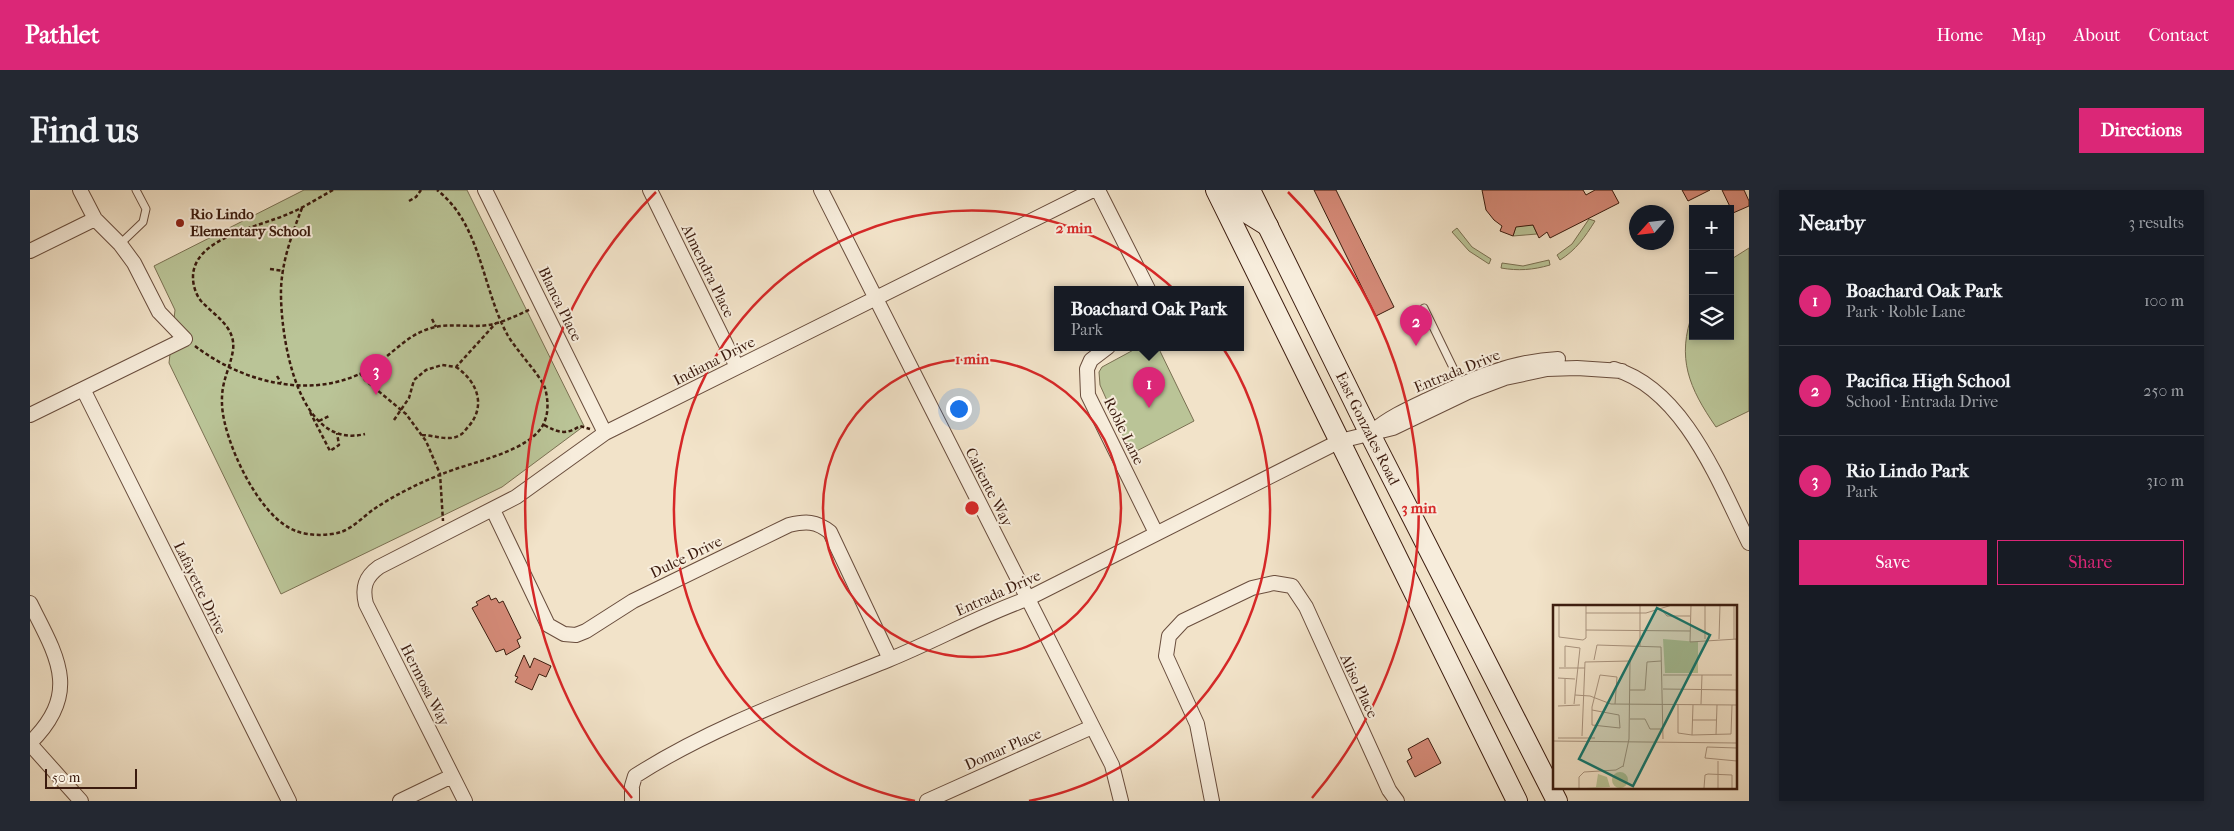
<!DOCTYPE html>
<html lang="en">
<head>
<meta charset="utf-8">
<style>
	body { margin:0; font-family:"IM FELL French Canon",serif; background:#242831; color:#f1f3f6 }
	.controls { position:absolute; right:15px; top:15px; display:grid; overflow:hidden; border-radius:0px; box-shadow:0 2px 8px #0003 }
	.controls button { width:45px; height:45px; display:grid; place-items:center; padding:0; border:0; border-bottom:1px solid #363941; background:#171b24; color:#f1f3f6; font:25px sans-serif }
	.compass { position:absolute; left:1599px; top:15px; width:45px; height:45px; border-radius:50%; background:#171b24; box-shadow:0 2px 8px #0003; rotate:243deg }
	.scale { position:absolute; left:15px; bottom:12px; width:92px; box-sizing:border-box; padding-left:5px; border:2px solid #3b1b0e; border-top:0; font-size:14px; line-height:18px; white-space:nowrap; color:#3b1b0e; -webkit-text-stroke:4px #f7eddc; paint-order:stroke }
	.you { position:absolute; left:928px; top:218px; width:18px; height:18px; margin:-12px; border:4px solid #fff; border-radius:50%; background:#1a73e8; box-shadow:0 0 0 8px #1a73e833 }
	.badge { display:grid; place-items:center; width:32px; height:32px; border-radius:50%; background:#db2777; color:#fff; font-size:16px; font-weight:700 }
	.pin { position:absolute; translate:-50% -41px; filter:drop-shadow(0 1px 2px #0008) }
	.pin::after { content:''; position:absolute; top:26px; width:18px; height:15px; background:inherit; clip-path:polygon(0 0,100% 0,50% 100%) }
	.popup { position:absolute; left:1024px; top:96px; width:190px; height:65px; box-sizing:border-box; display:grid; place-content:center; border-radius:0px; background:#171b24; filter:drop-shadow(0 1px 4px #0005); font-size:16px; white-space:nowrap; color:#9ea1a6 }
	.popup b { font-size:19px; color:#f1f3f6 }
	.popup::after { content:''; position:absolute; left:50%; top:100%; margin-left:-10px; border:10px solid transparent; border-top-color:#171b24 }
	.list { margin:0; padding:0; list-style:none }
	h2 { display:flex; justify-content:space-between; align-items:center; height:65px; margin:0; padding:0 20px; font-size:21px }
	h2 small { font-size:16px; font-weight:400; color:#9ea1a6 }
	.list li { display:grid; grid-template-columns:32px 1fr auto; gap:15px; align-items:center; box-sizing:border-box; height:90px; padding:0 20px; border-top:1px solid #363941 }
	.list b { display:block; font-size:19px; white-space:nowrap }
	.list p { margin:0; font-size:16px; white-space:nowrap; color:#9ea1a6 }
	.list em { font-size:16px; font-style:normal; color:#9ea1a6 }
	.actions { display:flex; gap:10px; padding:15px 20px }
	.actions a { flex:1; padding:11px 0; border:1px solid #db2777; border-radius:0px; text-align:center; font-size:18px; color:#db2777 }
	.actions .main { background:#db2777; color:#fff }
	.icon { flex:none; width:28px; height:28px; fill:none; stroke:currentColor; stroke-width:2; stroke-linecap:round; stroke-linejoin:round }
	.map { position:relative; flex:none; width:1719px; height:611px; overflow:hidden; border-radius:0px }
	header { display:flex; align-items:center; gap:30px; box-sizing:border-box; height:70px; padding:0 25px; background:#db2777; color:#fff }
	header strong { font-size:24px }
	nav { display:flex; gap:28px; margin-inline-start:auto; font-size:18px }
	.intro { display:flex; align-items:center; justify-content:space-between; box-sizing:border-box; height:120px; padding:0 30px }
	h1 { margin:0; font-size:35px }
	.button { padding:12px 22px; border-radius:0px; background:#db2777; color:#fff; font-size:18px; font-weight:700 }
	main { display:flex; gap:30px; padding:0 30px }
	aside { flex:1; background:#171b24; border-radius:0px; box-shadow:0 2px 8px #0003 }
	.map>svg:first-child { display:block }
	.green { fill:#bac497; stroke:#7a7052 }
	.building { fill:#d68b79; stroke:#3b1b0e }
	.lines { fill:none; stroke-linecap:round; stroke-linejoin:round }
	.service-casing { stroke:#694d3d; stroke-width:9 }
	.minor-casing { stroke:#694d3d; stroke-width:16 }
	.secondary-casing { stroke:#3b1b0e; stroke-width:22 }
	.path { stroke:#3b1b0e; stroke-width:2.5; stroke-dasharray:4 2.5; stroke-linecap:butt }
	.service { stroke:#f7eddc; stroke-width:7 }
	.minor { stroke:#f7eddc; stroke-width:14 }
	.secondary { stroke:#f7eddc; stroke-width:20 }
	.ring { fill:none; stroke:#d62828; stroke-width:2.5 }
	.poi-dot { fill:#8f2418; stroke:#f7eddc; stroke-width:2 }
	.labels { text-anchor:middle; stroke-width:4; stroke-linejoin:round; paint-order:stroke }
	.poi-label { font-size:15px; font-weight:bold; fill:#3b1b0e; stroke:#f7eddc; text-anchor:start }
	.street-label { font-size:15px; fill:#3b1b0e; stroke:#f7eddc }
	.inset-road { fill:none; stroke:#a9937e; stroke-width:1 }
	.view { fill:#0f766e; fill-opacity:0.15; stroke:#0f766e; stroke-width:2.5 }
	.inset-edge { fill:none; stroke:#3b1b0e; stroke-width:2.5 }
	.centre { fill:#d62828; stroke:#f7eddc; stroke-width:2.5 }
	.ring-label { font-size:15px; text-anchor:middle; font-weight:bold; fill:#d62828; stroke:#f7eddc; stroke-width:4; stroke-linejoin:round; paint-order:stroke }
</style>
</head>
<body>
<header>
<strong>Pathlet</strong>
<nav><a>Home</a><a>Map</a><a>About</a><a>Contact</a></nav>
</header>
<div class="intro"><h1>Find us</h1><a class="button">Directions</a></div>
<main>
<div class="map">
<svg width="1719" height="611" viewBox="0 0 1719 611">
	<rect width="100%" height="100%" fill="#f2e3c9"/>
	<filter id="stains"><feTurbulence type="fractalNoise" baseFrequency=".004" numOctaves="4"/><feColorMatrix values="0 0 0 0 .2 0 0 0 0 .09 0 0 0 0 .02 0 0 0 .5 -.17"/></filter>
	<radialGradient id="worn" r=".72"><stop offset=".6" stop-color="#630" stop-opacity="0"/><stop offset="1" stop-color="#630" stop-opacity=".3"/></radialGradient>
	<path class="green" d="M274,0H437L554,236L472,297L251,404L139,173L145,120L124,76Z
		M1559,29L1565,31C1555,47 1546,60 1530,70L1527,65L1542,54Z
		M1503,35L1507,44L1483,46L1486,36Z
		M1427,38L1442,57L1461,69L1459,74L1439,61L1422,42Z
		M1719,58V221L1686,237C1659,198 1646,168 1663,122V146H1700V70Z
		M1519,70L1520,75C1503,80 1488,81 1471,78L1472,73L1493,76Z
		M1109,157H1128L1164,231L1101,264L1070,195L1069,182L1072,177Z"/>
	<path class="building" d="M1284,0H1306L1364,117L1346,126Z
		M1452,0H1553L1556,5L1565,0H1582L1589,13L1520,48L1517,42L1509,48L1503,35L1486,37L1483,46L1470,41L1472,36L1464,30L1456,20Z
		M1652,0H1680L1658,11Z
		M1692,0H1714L1719,11V16L1703,23Z
		M459,405L461,410L466,408L469,413L473,411L491,448L487,450L490,457L476,465L474,459L466,462L442,418L448,415L446,412Z
		M494,465L500,478L504,468L521,476L516,487L509,484L502,500L485,492L488,487L485,486Z
		M1398,548L1411,573L1385,587L1377,571L1382,568L1378,559Z"/>
	<g class="lines">
		<defs>
			<path id="service" d="M90,54L113,32L116,19L106,0
				M1394,118L1431,194"/>
			<path id="minor" d="M455,0L575,243
				M620,0L707,177
				M791,0L1082,575L1091,611
				M1068,0L1118,99
				M0,61L65,29
				M1078,157L1061,170L1057,179L1058,205L1126,343
				M1584,179C1654,199 1689,293 1719,353
				M53,199L259,611
				M0,225L155,149L129,122L104,73L90,54L65,29L50,0
				M1343,241C1360,227 1378,219 1397,210C1439,190 1481,171 1528,169
				M463,320L518,435L534,444L546,445L556,441L603,411L759,335C776,331 786,331 800,342L860,469
				M0,413C28,468 51,503 0,553
				M0,554L51,611
				M370,611L422,586
				M435,611L336,414C332,398 335,387 349,377L486,307L575,243L1063,0
				M602,611V596L605,586C683,536 772,505 858,470C905,451 949,426 997,409L1310,251L1363,238L1438,202L1475,188L1517,179L1547,178L1592,181
				M897,611L1062,537
				M1182,611L1167,534L1136,466L1139,446L1153,431L1222,398L1244,393L1262,396L1276,417L1359,600L1367,611"/>
			<g id="secondary">
				<path d="M1186,0L1487,611"/>
				<path d="M1202,0L1214,21L1238,36"/>
				<path id="s1" d="M1220,0L1340,244L1527,611"/>
			</g>
		</defs>
		<use href="#service" class="service-casing"/>
		<use href="#minor" class="minor-casing"/>
		<use href="#secondary" class="secondary-casing"/>
		<path class="path" d="M303,0C288,8 273,18 258,24C229,37 162,48 163,88C163,95 166,105 171,111C185,126 206,137 203,160C200,180 191,190 192,214C193,250 229,328 266,341C279,346 298,346 311,342C323,338 334,326 344,319C365,305 389,293 412,284C440,272 501,262 514,233C519,222 518,209 515,198C511,186 485,159 477,144C452,98 451,34 407,0
			M379,11L386,7L391,0
			M272,18C262,44 252,71 251,99C250,145 267,261 335,244
			M240,79L254,81
			M402,129L406,137
			M165,156C213,193 284,211 339,179C360,167 374,147 398,139C418,132 439,138 458,135C472,133 488,125 501,119
			M330,183L335,190L376,224L396,251L410,284L413,331
			M247,186L251,193
			M280,222L300,261L309,255L307,243
			M364,230L379,208L384,190L396,180L412,175L426,177L466,133
			M289,231L299,226
			M514,235C529,243 536,245 550,236L560,239
			M392,245C404,245 419,252 430,245C433,244 436,239 438,237C457,216 447,191 426,177"/>
		<use href="#service" class="service"/>
		<use href="#minor" class="minor"/>
		<use href="#secondary" class="secondary"/>
	</g>
	<g class="ring">
		<circle cx="942" cy="318" r="149"/>
		<path d="M885 611A298 298 0 1 1 999 611"/>
		<path d="M602 608A447 447 0 0 1 626 2M1258 2A447 447 0 0 1 1282 608"/>
	</g>
	<circle class="poi-dot" cx="150" cy="33" r="5"/>
	<g class="labels">
		<g class="poi-label">
			<text x="160" y="29">Rio Lindo<tspan x="160" dy="17">Elementary School</tspan></text>
		</g>
		<g class="street-label">
			<text transform="translate(678 81) rotate(64)" y="5">Almendra Place</text>
			<text transform="translate(530 114) rotate(64)" y="5">Blanca Place</text>
			<text transform="translate(684 171) rotate(-27)" y="5">Indiana Drive</text>
			<text transform="translate(1427 181) rotate(-22)" y="5">Entrada Drive</text>
			<text dy="5" stroke="none"><textPath href="#s1" startOffset="266">East Gonzales Road</textPath></text>
			<text transform="translate(1094 241) rotate(64)" y="5">Roble Lane</text>
			<text transform="translate(959 297) rotate(63)" y="5">Caliente Way</text>
			<text transform="translate(656 367) rotate(-26)" y="5">Dulce Drive</text>
			<text transform="translate(170 398) rotate(64)" y="5">Lafayette Drive</text>
			<text transform="translate(968 403) rotate(-24)" y="5">Entrada Drive</text>
			<text transform="translate(395 495) rotate(63)" y="5">Hermosa Way</text>
			<text transform="translate(1329 496) rotate(65)" y="5">Aliso Place</text>
			<text transform="translate(973 559) rotate(-24)" y="5">Domar Place</text>
		</g>
	</g>
	<g transform="translate(1523 415)">
		<rect width="184" height="184" fill="#f2e3c9"/>
		<path d="M110,34L145,37V68H112ZM59 175a8 8 0 1 1 16 0a8 8 0 1 1-16 0ZM45,169L54,172L57,182L33,183L43,182Z" fill="#bac497"/>
		<path class="inset-road" d="M6,0V32L30,35L33,33V0M138,0L137,37L184,34M109,5L114,11H137M33,8H93L119,0M33,25L137,26M152,34V0M166,34L167,0M181,34V0M87,41V0M41,55L44,40L108,42L110,134M12,62V41L27,43L21,99M6,63H32M110,70H179M5,73L22,74M110,84L184,85M77,85H92L94,57L108,56M22,90L37,91L58,99L184,100M12,99V74M148,99L149,70M125,100V128L139,130L178,129L179,100M5,101L27,100M39,105L66,110L67,123L39,120V102L47,70L64,72L62,99M77,114H92L97,124H110M139,115H163M139,130L140,100M163,130L164,100M29,131L32,57L77,56L76,134L70,162M5,133H42M0,136L184,138M184,143L154,142L152,153L184,156M26,183V172L31,167L63,165L70,161M151,183L152,170L155,169L179,170V183M165,183V156"/>
		<path class="view" d="M104,3L157,30L80,181L26,154Z"/>
		<rect width="184" height="184" class="inset-edge"/>
	</g>
	<circle cx="942" cy="318" r="8" class="centre"/>
	<g class="ring-label">
		<text x="1044" y="43">2 min</text>
		<text x="942" y="174">1 min</text>
		<text x="1389" y="323">3 min</text>
	</g>
	<rect width="100%" height="100%" filter="url(#stains)"/>
	<rect width="100%" height="100%" fill="url(#worn)"/>
</svg>
<div class="controls">
<button>+</button>
<button>−</button>
<button><svg class="icon" aria-label="layers" viewBox="0 0 24 24"><path d="M12 4l9 5-9 5-9-5zM3 14l9 5 9-5"/></svg></button>
</div>
<svg class="compass" viewBox="-18 -18 36 36"><path d="M0-13l5 13h-10z" fill="#e53935"/><path d="M0 13l5-13h-10z" fill="#9ea1a6"/></svg>
<div class="scale">50 m</div>
<div class="you"></div>
<div class="pin badge" style="left:1119px;top:218px">1</div>
<div class="popup"><b>Boachard Oak Park</b>Park</div>
<div class="pin badge" style="left:1386px;top:156px">2</div>
<div class="pin badge" style="left:346px;top:205px">3</div>
</div>
<aside>
<h2>Nearby<small>3 results</small></h2>
<ul class="list">
<li><span class="badge">1</span><div><b>Boachard Oak Park</b><p>Park · Roble Lane</p></div><em>100 m</em></li>
<li><span class="badge">2</span><div><b>Pacifica High School</b><p>School · Entrada Drive</p></div><em>250 m</em></li>
<li><span class="badge">3</span><div><b>Rio Lindo Park</b><p>Park</p></div><em>310 m</em></li>
</ul>
<div class="actions"><a class="main">Save</a><a>Share</a></div>
</aside>
</main>
</body>
</html>
